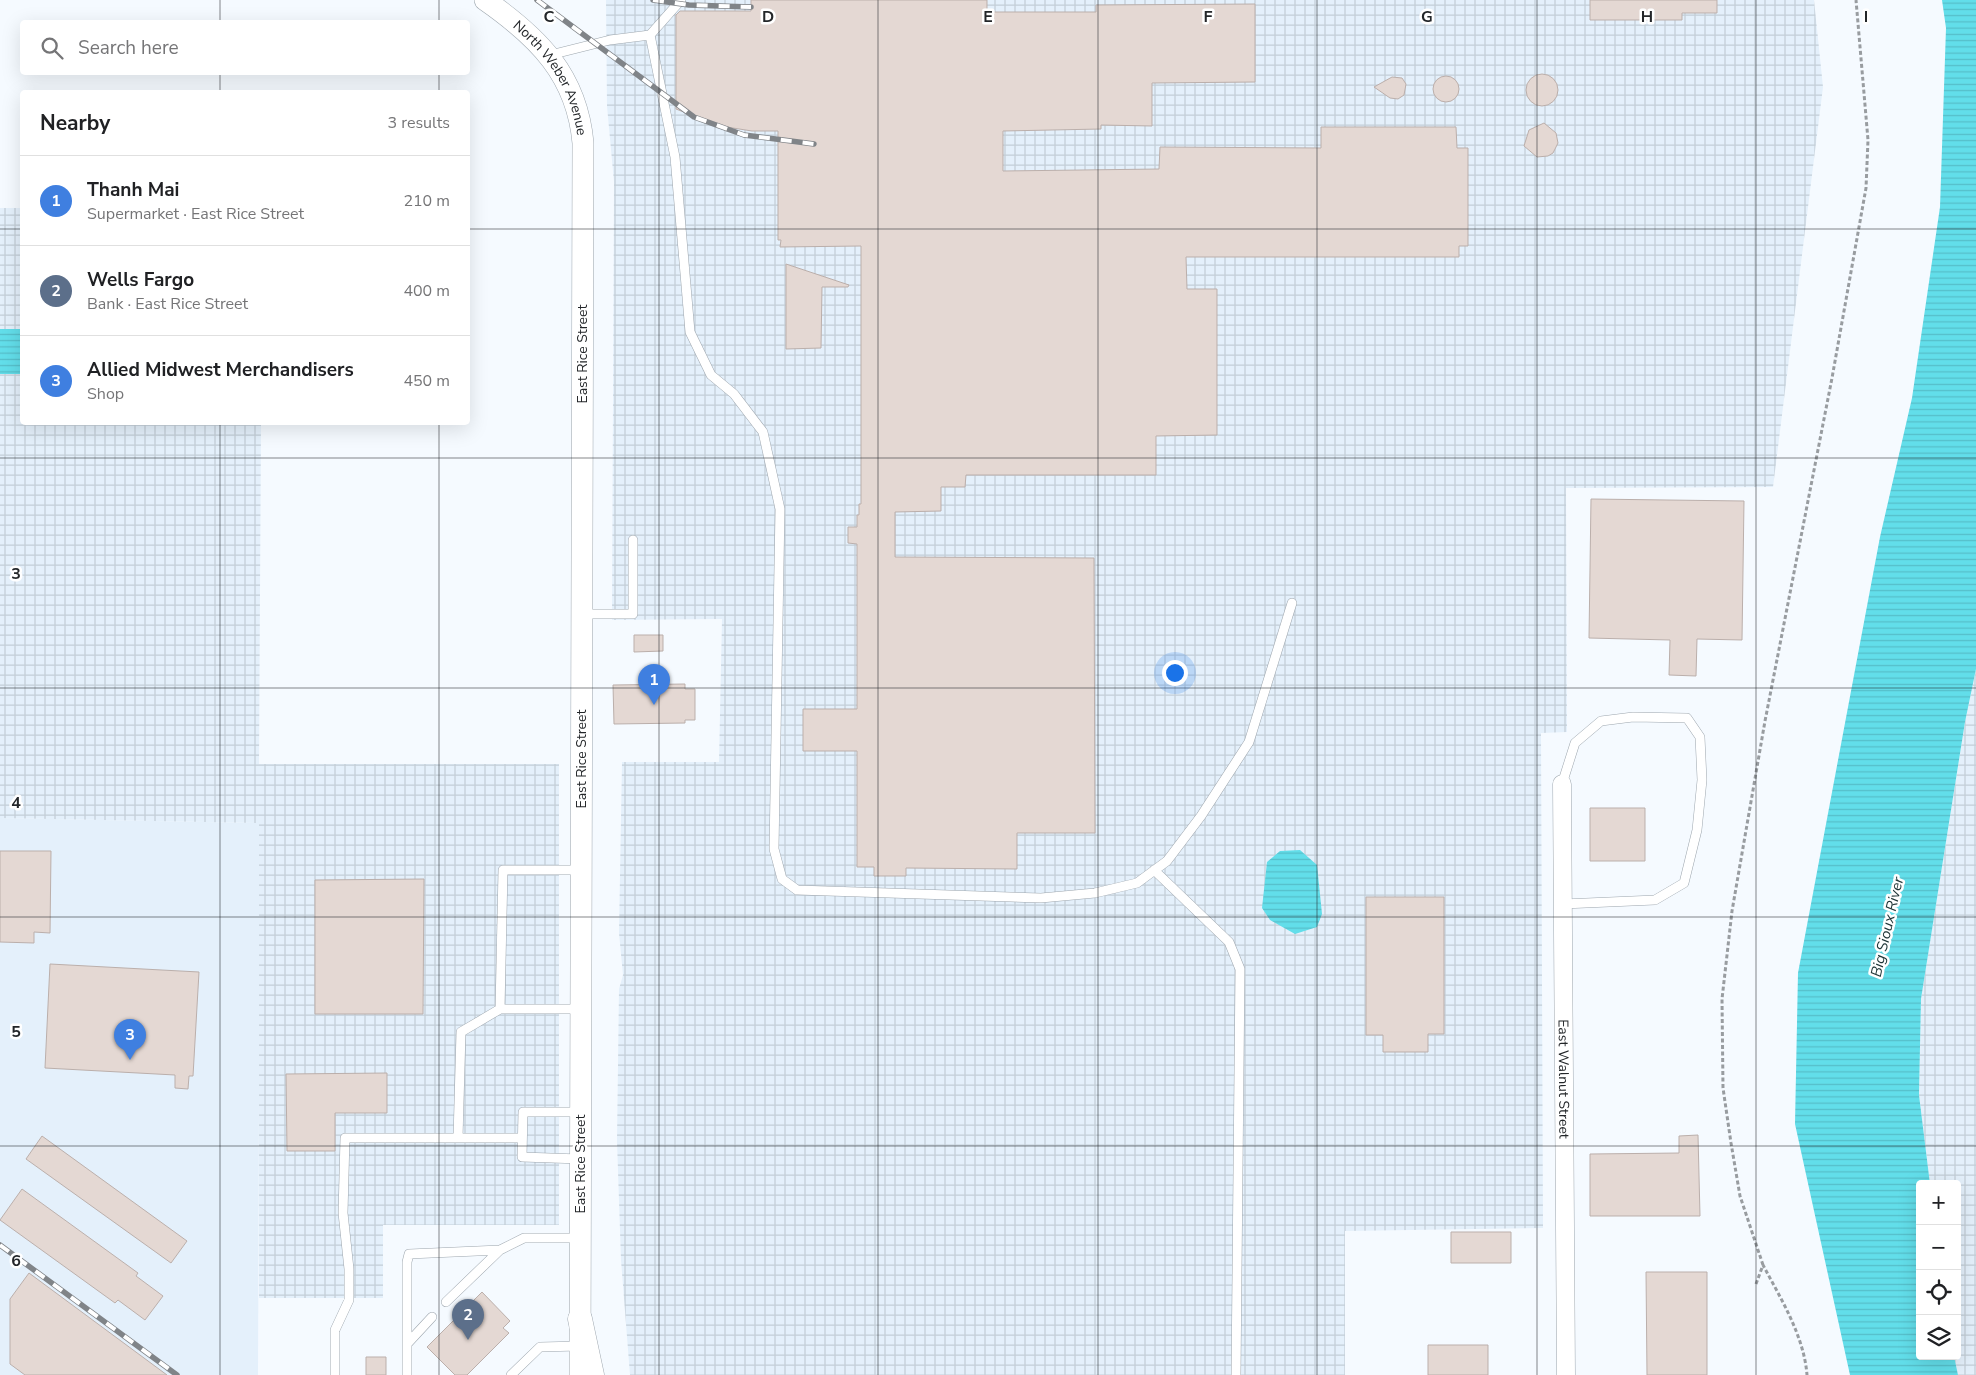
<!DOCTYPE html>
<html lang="en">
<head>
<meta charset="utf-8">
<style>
	body { margin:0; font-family:"Nunito Sans",sans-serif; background:#f2f2f2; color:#202124 }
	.controls { position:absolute; right:15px; bottom:15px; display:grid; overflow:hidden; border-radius:5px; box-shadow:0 5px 20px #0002 }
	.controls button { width:45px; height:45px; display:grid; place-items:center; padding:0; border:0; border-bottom:1px solid #e0e0e0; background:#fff; color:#202124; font:25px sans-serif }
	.you { position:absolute; left:1174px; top:672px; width:18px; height:18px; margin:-12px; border:4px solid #fff; border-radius:50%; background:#1a73e8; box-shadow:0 0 0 8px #1a73e833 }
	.badge { display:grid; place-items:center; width:32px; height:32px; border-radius:50%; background:#b95915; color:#fff; font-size:16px; font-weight:700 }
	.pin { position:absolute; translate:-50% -41px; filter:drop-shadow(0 1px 2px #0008) }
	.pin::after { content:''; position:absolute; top:26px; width:18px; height:15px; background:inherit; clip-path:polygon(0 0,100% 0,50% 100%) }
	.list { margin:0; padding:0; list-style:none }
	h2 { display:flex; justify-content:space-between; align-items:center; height:65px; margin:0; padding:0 20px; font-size:21px }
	h2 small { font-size:16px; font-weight:400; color:#757577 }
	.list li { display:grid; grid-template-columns:32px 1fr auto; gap:15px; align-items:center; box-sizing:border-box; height:90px; padding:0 20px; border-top:1px solid #e0e0e0 }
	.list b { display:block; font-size:19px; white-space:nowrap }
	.list p { margin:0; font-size:16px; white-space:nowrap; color:#757577 }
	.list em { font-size:16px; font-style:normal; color:#757577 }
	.icon { flex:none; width:28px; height:28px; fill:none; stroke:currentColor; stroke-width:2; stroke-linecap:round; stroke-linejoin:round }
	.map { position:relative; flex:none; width:1976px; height:1375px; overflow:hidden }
	.search { position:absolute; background:#fff; box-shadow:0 5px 20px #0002; left:20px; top:20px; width:450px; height:55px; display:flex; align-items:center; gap:12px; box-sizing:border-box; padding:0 18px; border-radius:5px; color:#757577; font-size:19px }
	.panel { position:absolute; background:#fff; box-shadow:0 5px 20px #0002; left:20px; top:90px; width:450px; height:335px; border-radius:5px }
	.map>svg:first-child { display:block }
	.built { fill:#e4f0fb }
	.industrial { fill:url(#industrial-grid) }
	.water { fill:url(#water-rules) }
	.building { fill:#e4d8d3; stroke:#bbafab }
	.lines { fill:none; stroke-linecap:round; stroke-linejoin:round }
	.service-casing { stroke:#9da6ae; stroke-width:10 }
	.minor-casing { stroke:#9da6ae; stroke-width:19 }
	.tertiary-casing { stroke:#9da6ae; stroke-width:22 }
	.secondary-casing { stroke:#9da6ae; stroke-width:25 }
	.path { stroke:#989ca0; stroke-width:3; stroke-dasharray:4 2.5; stroke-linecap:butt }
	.service { stroke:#fff; stroke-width:9 }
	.minor { stroke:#fff; stroke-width:18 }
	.tertiary { stroke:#fff; stroke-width:21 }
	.secondary { stroke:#fff; stroke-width:24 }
	.rail-casing { stroke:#808488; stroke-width:5.5 }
	.rail { stroke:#fff; stroke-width:4; stroke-dasharray:11; stroke-linecap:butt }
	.grid { fill:none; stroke:#232629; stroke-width:1; stroke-opacity:0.55 }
	.labels { text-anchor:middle; stroke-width:5; stroke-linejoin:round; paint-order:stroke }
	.street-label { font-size:14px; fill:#232629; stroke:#fff }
	.water-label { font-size:15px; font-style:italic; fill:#203638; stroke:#fff }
	.grid-label { font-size:16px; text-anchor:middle; font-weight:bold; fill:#232629; stroke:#fff; stroke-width:5; stroke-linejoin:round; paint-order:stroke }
</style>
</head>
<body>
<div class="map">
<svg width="1976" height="1375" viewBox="0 0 1976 1375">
	<defs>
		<pattern id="industrial-grid" width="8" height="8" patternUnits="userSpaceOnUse" patternTransform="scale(1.25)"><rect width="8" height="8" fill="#e4f0fb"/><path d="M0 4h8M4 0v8" fill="none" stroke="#c3ced7"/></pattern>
		<pattern id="water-rules" width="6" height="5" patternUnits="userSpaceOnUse" patternTransform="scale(1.25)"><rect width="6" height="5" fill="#62deea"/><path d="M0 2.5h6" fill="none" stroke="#55bec9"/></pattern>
	</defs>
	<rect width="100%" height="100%" fill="#f5faff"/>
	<path class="built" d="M0,818L260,823L258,1375H0Z"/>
	<path class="industrial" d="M606,0H1814L1823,87L1773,487L1566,488L1567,732L1541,733L1543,1228L1345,1231V1375H630L621,1260L617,1141L619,989L623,975L619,933L622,762H719L722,619L612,620L614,182L607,106Z
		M0,208H22V422L261,423L259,764H559V1225H383V1298H259V823L0,818Z
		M1976,669V1375H1958L1954,1356H1957V1184H1930L1919,1095L1921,999L1965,722Z"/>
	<path class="water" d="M1942,0H1976V669L1965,722L1921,999L1919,1095L1930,1184H1920V1356H1954L1958,1375H1850L1795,1124L1798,973L1880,537L1912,398L1940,207L1946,28Z
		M0,329H22V374H0Z
		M1300,850L1317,865L1322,914L1317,927L1295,934L1270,920L1262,908L1267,862L1280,851Z"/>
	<path class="building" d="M751,0H987V12H1096V5L1255,4V82L1152,83V126L1101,125V129L1003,131V171L1159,169L1160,147L1321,148V127H1456L1457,148H1468V246H1459V257H1186L1187,289H1217V435L1156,436V475H966L965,487H941V511L895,512V557L1094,558L1095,833H1017V869L906,868V876H874V867H857V751H803V709H857V544L848,543V527H857V515H859V504H861V246L780,247L781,240H778V131H752L720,126L676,109V15L680,11H751Z
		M1590,0H1717V13H1682V20H1590Z
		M1526 90a16 16 0 1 1 32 0a16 16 0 1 1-32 0Z
		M1433 89a13 13 0 1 1 26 0a13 13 0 1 1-26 0Z
		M1392,77L1402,78L1406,84L1404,95L1398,99L1390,98L1374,87Z
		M1544,123L1556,133L1558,143L1553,153L1548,156L1537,157L1524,146L1529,130Z
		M786,264L849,285L848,287H822L821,348L786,349Z
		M1591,499L1744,501L1742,640L1697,639L1696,676L1669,675L1670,640L1589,638Z
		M634,635H663V651L634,652Z
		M685,684V689H695V720H685V723L614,724L613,685Z
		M1590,808H1645V861H1590Z
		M0,851H51L50,933L34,932V943L0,942Z
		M424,879L423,1014H315V880Z
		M1366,897H1444V1034H1428V1052H1383V1035H1366Z
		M50,964L199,972L193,1076H189L188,1089L175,1088V1075L45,1068Z
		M387,1073V1113H335V1151H287L286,1074Z
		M1698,1135L1700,1216H1590V1154L1679,1153V1136Z
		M42,1136L187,1241L171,1263L26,1159Z
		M22,1189L138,1273L136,1276L163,1296L145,1320L118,1300L115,1303L0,1220Z
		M1451,1232H1511V1263H1451Z
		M1646,1272H1707V1375H1647Z
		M29,1273L167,1375H25L10,1364V1299Z
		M482,1292L510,1321L503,1328L509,1333L467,1375H455L427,1347Z
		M1428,1345H1488V1375H1428Z
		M366,1357H386V1375H366Z"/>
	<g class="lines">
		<defs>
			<path id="service" d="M650,35L675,157L690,332L711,375L734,394L763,432L780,509L774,849L782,879L797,890L1041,898L1095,893L1137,883L1167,861L1201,816L1249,742L1292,603
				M550,55L610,40L650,35L681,0
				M581,614H633V540
				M1562,784L1575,743L1601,721L1633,717L1687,718L1700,737L1702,780L1697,830L1684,883L1655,900L1563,904
				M1154,870L1229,942L1240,969L1236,1375
				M580,1009H500L503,870H580
				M580,1112H523L522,1157L580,1159
				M458,1138L461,1032L500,1009
				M446,1302L500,1250
				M407,1344L432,1317
				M335,1375V1330L349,1300V1269L343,1213L345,1138H522
				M407,1375V1262L409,1254L500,1250L524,1238H580
				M511,1375L540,1347L579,1346"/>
			<g id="minor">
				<path id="s1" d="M1562,784L1566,1375"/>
			</g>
			<g id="tertiary">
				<path id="s2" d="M485,0C538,37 577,75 583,143L580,1375"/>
			</g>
			<path id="secondary" d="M580,1319L592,1375"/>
		</defs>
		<use href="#service" class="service-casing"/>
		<use href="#minor" class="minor-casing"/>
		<use href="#tertiary" class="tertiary-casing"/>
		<use href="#secondary" class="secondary-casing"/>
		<path class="path" d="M1763,1265L1740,1196L1731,1143L1723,1088L1722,999L1732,911L1765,721L1832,378L1866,188L1868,140L1856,0
			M1756,1284L1763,1265C1781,1299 1804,1336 1807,1375"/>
		<use href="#service" class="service"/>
		<use href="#minor" class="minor"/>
		<use href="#tertiary" class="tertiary"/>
		<use href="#secondary" class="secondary"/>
		<defs>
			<path id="rail" d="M537,0L694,117L744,135L814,144
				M653,0L689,5L751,7
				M0,1245L177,1375"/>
		</defs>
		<use href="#rail" class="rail-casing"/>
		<use href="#rail" class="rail"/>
	</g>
	<path class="grid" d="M220,0V22M439,0V22M659,0V1375M878,0V1375M1098,0V1375M1317,0V1375M1537,0V1375M1756,0V1375M220,72V92M439,72V92M0,229H22M468,229H1976M220,422V1375M439,422V1375M0,458H1976M0,688H1976M0,917H1976M0,1146H1976"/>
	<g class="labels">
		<g class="street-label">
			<text dy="5" stroke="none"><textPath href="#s2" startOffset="105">North Weber Avenue</textPath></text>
			<text transform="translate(582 354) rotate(-90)" y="5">East Rice Street</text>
			<text transform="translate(581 759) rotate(-90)" y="5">East Rice Street</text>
			<text dy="5" stroke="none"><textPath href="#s1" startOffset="295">East Walnut Street</textPath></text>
			<text transform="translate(580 1164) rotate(-90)" y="5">East Rice Street</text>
		</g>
		<g class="water-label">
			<text transform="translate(1887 927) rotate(-77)" y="5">Big Sioux River</text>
		</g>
	</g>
	<g class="grid-label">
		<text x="549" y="22">C</text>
		<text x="768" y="22">D</text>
		<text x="988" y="22">E</text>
		<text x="1208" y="22">F</text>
		<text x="1427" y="22">G</text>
		<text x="1647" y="22">H</text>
		<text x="1866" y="22">I</text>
		<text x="16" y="579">3</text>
		<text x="16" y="808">4</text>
		<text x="16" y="1037">5</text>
		<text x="16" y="1266">6</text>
	</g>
</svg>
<div class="controls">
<button>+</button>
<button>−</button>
<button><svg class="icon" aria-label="locate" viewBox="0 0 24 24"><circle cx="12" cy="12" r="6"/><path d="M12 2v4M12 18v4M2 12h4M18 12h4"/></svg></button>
<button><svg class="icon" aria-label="layers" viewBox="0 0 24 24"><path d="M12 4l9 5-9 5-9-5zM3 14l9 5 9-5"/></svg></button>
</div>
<div class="you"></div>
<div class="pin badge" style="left:654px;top:705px;background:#3f7fe0">1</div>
<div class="pin badge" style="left:468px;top:1340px;background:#5c6f8a">2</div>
<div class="pin badge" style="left:130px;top:1060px;background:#3f7fe0">3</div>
<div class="search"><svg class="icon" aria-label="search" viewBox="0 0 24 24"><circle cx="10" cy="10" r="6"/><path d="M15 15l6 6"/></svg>Search here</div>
<section class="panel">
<h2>Nearby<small>3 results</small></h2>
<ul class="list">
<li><span class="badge" style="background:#3f7fe0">1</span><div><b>Thanh Mai</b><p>Supermarket · East Rice Street</p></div><em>210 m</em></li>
<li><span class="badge" style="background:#5c6f8a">2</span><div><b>Wells Fargo</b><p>Bank · East Rice Street</p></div><em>400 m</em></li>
<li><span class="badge" style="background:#3f7fe0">3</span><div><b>Allied Midwest Merchandisers</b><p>Shop</p></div><em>450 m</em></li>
</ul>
</section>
</div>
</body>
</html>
